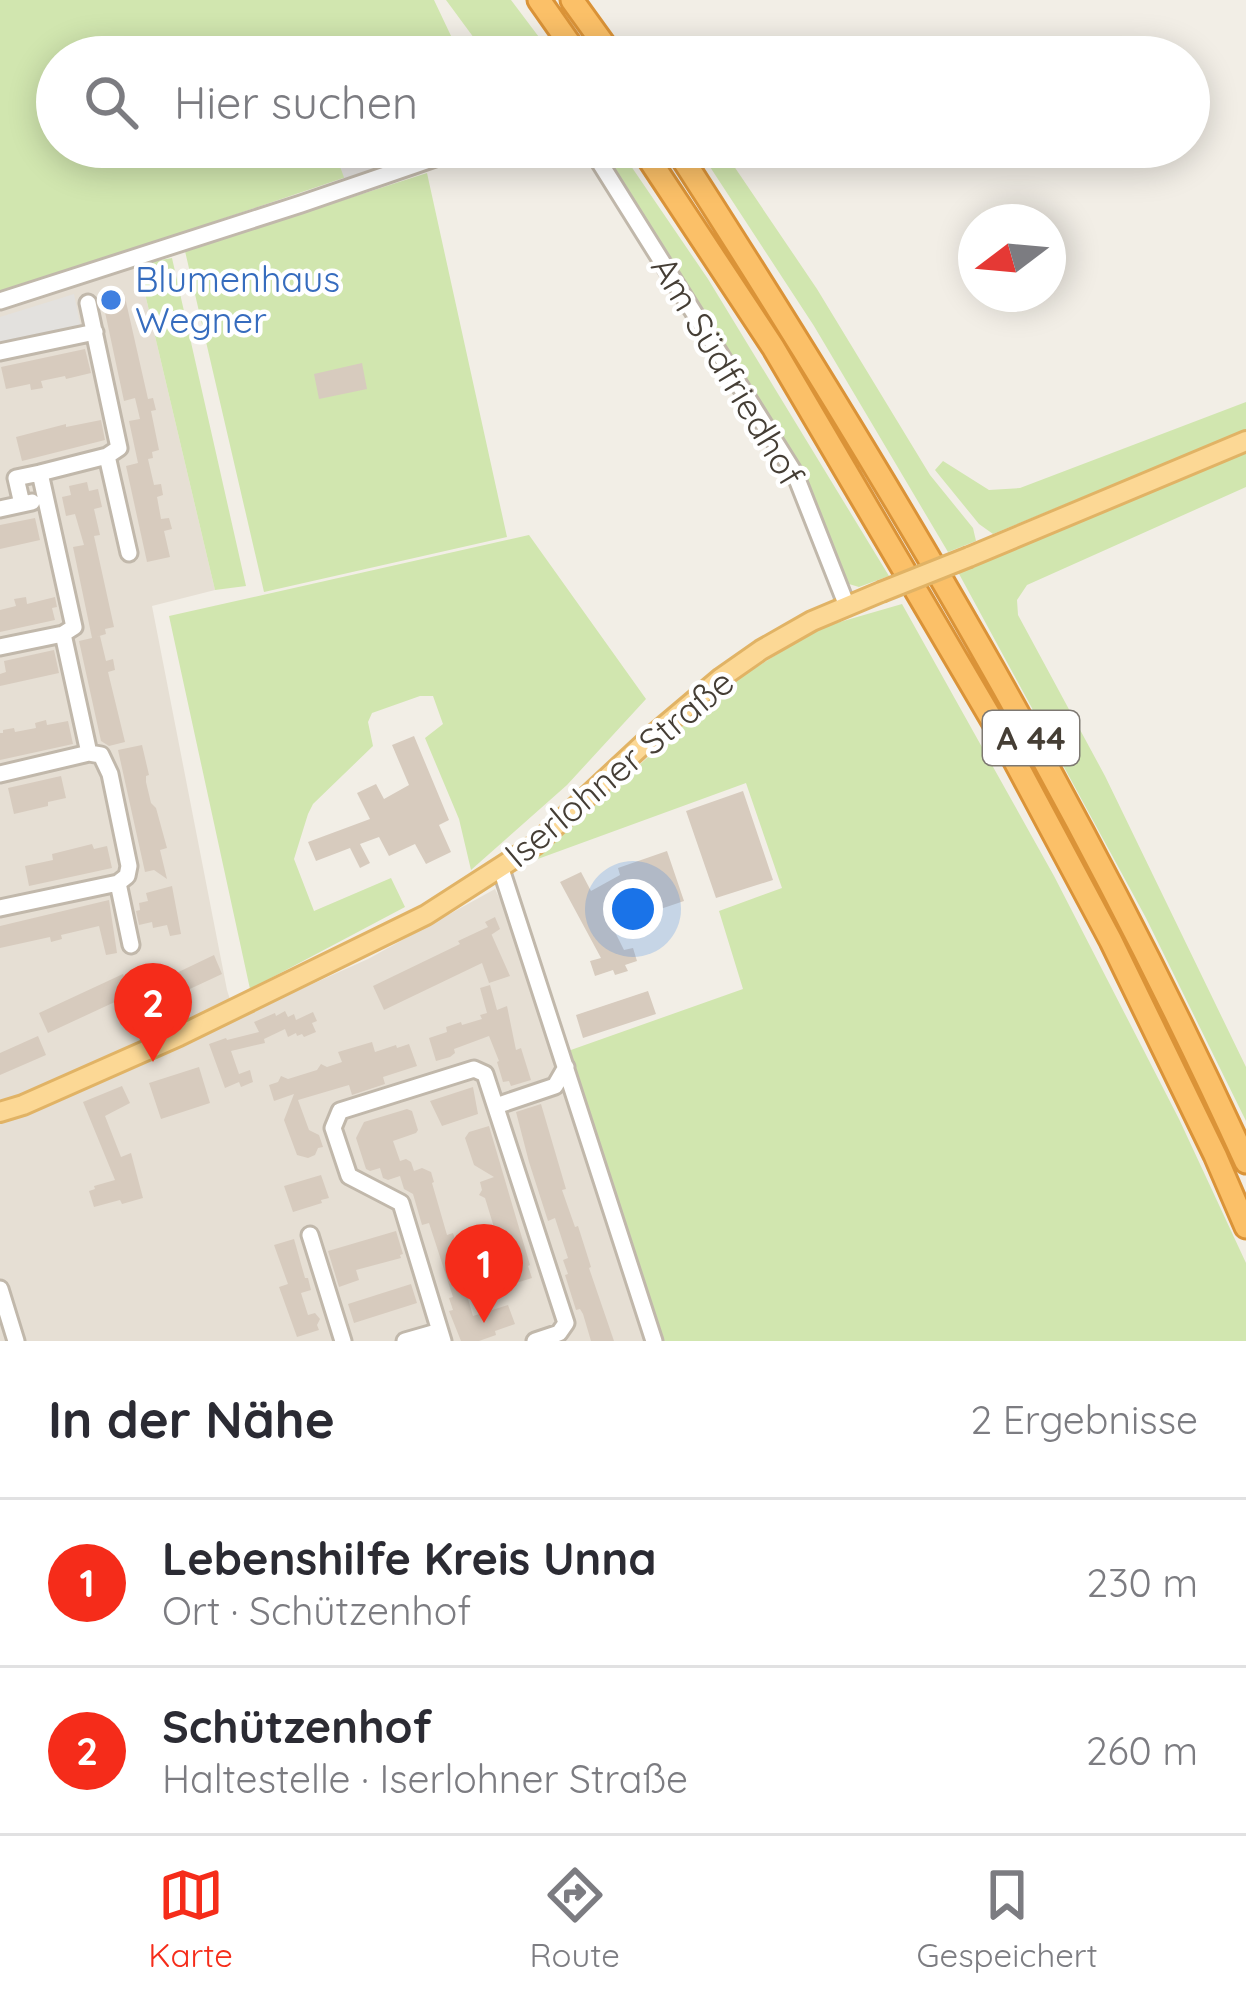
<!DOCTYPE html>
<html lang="de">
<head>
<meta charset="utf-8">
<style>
	body { margin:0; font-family:Quicksand,sans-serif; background:#f7f7f7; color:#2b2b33 }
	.compass { position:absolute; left:958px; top:204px; width:108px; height:108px; border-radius:50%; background:#fff; box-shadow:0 6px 30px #0003; rotate:254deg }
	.you { position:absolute; left:633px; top:909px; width:42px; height:42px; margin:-30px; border:9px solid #fff; border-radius:50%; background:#1a73e8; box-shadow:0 0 0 18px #1a73e833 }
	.badge { display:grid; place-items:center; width:78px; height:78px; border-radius:50%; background:#f52c1a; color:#fff; font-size:39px; font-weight:700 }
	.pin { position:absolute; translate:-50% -99px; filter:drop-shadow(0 3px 6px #0008) }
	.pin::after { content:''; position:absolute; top:63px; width:42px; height:36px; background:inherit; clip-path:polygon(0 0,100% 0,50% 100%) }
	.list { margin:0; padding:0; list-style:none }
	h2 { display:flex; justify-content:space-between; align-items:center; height:156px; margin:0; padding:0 48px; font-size:51px }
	h2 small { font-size:39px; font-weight:400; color:#7c7c81 }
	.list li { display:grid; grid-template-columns:78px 1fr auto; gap:36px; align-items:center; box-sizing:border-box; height:168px; padding:0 48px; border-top:3px solid #e1e1e2 }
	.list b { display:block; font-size:45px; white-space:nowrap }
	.list p { margin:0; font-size:39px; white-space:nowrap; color:#7c7c81 }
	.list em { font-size:39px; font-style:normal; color:#7c7c81 }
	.icon { flex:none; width:66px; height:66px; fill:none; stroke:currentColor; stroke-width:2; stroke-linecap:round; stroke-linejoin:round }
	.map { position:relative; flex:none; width:1246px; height:1341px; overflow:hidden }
	.search { position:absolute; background:#fff; box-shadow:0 6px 30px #0003; left:36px; right:36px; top:36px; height:132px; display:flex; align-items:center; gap:30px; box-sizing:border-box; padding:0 42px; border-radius:66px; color:#7c7c81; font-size:45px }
	.sheet { height:492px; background:#fff }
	nav { display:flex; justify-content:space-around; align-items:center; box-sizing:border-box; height:168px; border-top:3px solid #e1e1e2; background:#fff; font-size:33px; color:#7c7c81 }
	nav a { display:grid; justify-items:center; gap:6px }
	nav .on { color:#f52c1a }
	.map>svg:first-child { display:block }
	.residential { fill:#e6dfd4 }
	.green { fill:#d1e6af }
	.parking { fill:#e3e1de }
	.building { fill:#d7cbbe }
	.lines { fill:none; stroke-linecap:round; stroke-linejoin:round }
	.minor-casing { stroke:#c1b8ab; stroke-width:21 }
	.major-casing { stroke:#e1b365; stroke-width:24 }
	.highway-casing { stroke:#da9338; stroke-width:27 }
	.minor { stroke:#fff; stroke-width:15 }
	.major { stroke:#fcd895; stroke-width:18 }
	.highway { stroke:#fbc068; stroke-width:21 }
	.major-bridge-casing { stroke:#e1b365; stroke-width:24; stroke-linecap:butt }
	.major-bridge { stroke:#fcd895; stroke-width:18 }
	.shop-dot { fill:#3f7fe0; stroke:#fff; stroke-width:4.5 }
	.labels { text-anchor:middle; stroke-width:9; stroke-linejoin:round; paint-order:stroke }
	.shield { fill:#fff; stroke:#7d7872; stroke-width:3 }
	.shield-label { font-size:33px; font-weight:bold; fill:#453e35 }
	.shop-label { font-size:36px; fill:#366cbe; stroke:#fff; text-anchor:start }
	.street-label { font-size:36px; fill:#453e35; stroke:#fff }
</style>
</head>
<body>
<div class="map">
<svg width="1246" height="1341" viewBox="0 0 1246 1341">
	<rect width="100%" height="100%" fill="#f2eee6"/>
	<path class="residential" d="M138,264L215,590L152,606L227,990L236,1018L368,959L495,889L510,920L648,1341H0V308Z"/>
	<path class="green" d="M0,0H434L461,57H57V147H435L0,294Z
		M446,0H511L554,57H488Z
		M597,147H618L708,279L889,576L859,587L842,582L821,529Z
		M697,147H721L817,289L930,475L973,528L976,541L948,552L814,326Z
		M427,173L507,537L264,592L185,251Z
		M172,258L246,586L215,590L138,264Z
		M1246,402V430L993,534L979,524L935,470L943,461L989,490L1020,488Z
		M1246,453V487L1027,585L1017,600L1018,615L1105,776L1246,1067V1121L1146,918L958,572Z
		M529,535L646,699L567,785L471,870L459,819L425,738L443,724L433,696H420L372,713L368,722L373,746L313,804L308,814L294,859L314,911L391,878L405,907L250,989L169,616Z
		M902,604L1054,876L1179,1119L1246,1263V1341H663L568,1051L743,989L719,911L782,888L746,783L535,860L725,687L819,628Z"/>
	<path class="parking" d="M333,147H404L409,161L346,183Z
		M74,294L81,328L0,345V317Z"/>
	<path class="building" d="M124,293L148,399L153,398L156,410L151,411L159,450L152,452L153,458L148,459L154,485L161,484L163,495L157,497L161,519L169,518L172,529L164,531L170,557L147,562L126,466L138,463L129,421L140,419L135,398L124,401L102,298Z
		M85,349L91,373L66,379L65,376L41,381L43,388L31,390L30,384L6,389L1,367Z
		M362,363L367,389L319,399L314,374Z
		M101,420L105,440L22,461L16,437L66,424V427Z
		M87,482L89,491L98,489L102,507L94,509L100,535L94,536L114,627L105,629L106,634L96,637L100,636L106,661L113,659L115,670L108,672L125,742L109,746L101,741L79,641L92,638L73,547L84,545L75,514L66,516L62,497L71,495L69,486Z
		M35,518L40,540L0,549V525Z
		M26,597L27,604L55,597L57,607L52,608L55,620L0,632V610L16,606L14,599Z
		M54,650L59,673L0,686V674L6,672L4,661Z
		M46,720L47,725L68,721L73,744L0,760V733H3V730L14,728L15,732L36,728L35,723Z
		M414,736L449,820L439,825L451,852L426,864L415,844L389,856L379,837L360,844L370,863L360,868L350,848L316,861L308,842L370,819L357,793L376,784L384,799L409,785L392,745Z
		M142,745L149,775L146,776V782L151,803L156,808L167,848L160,850L167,879L154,870L145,872L118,750Z
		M61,776L66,798L48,802V806L14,814L8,788Z
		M743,791L773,880L716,898L686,811Z
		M92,844L94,849L107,846L112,868L29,886L25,866L53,860L52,854Z
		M667,851L684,901L634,918L628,900L605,912L624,950L633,948L637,961L625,965L628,971L615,975L613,970L595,976L590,961L601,958L560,882L581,872L591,891L620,875L618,868Z
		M172,886L181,934L170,936L167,925L153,928L152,922L139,925L136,911L140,910L139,903L148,901L146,893Z
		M109,900L117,953L106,955L99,926L61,935L62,939L51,942L50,937L0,948V926Z
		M495,917L500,929L491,935L490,931L510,976L489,983L482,963L384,1010L373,986L460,944L458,941L488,927L485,922Z
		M214,955L222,974L149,1008L141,990Z
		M123,974L132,994L48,1033L39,1013Z
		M490,985L497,1010L507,1006L516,1050L521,1048L531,1080L511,1086L509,1081L503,1082L497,1062L499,1061L489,1036L454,1049L455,1053L450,1057L436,1061L429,1038L447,1032L446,1027L461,1022L462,1025L482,1019L480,1015L487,1013L480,988Z
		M648,991L656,1014L583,1038L576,1015Z
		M285,1011L288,1017L294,1014L296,1020L313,1012L317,1021L312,1023L316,1032L304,1037L302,1034L297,1036L296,1033L288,1037L285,1029L264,1039L265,1043L231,1051L239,1074L250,1070L253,1082L241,1087L239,1082L225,1088L209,1044L226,1038L227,1040L259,1032L254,1022L275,1013L276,1016Z
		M38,1036L46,1055L0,1075V1053Z
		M372,1042L375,1052L396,1045L397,1048L409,1044L417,1066L383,1077L385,1084L352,1095L349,1085L298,1100L309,1130L319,1135L323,1147L318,1148L315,1155L308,1158L297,1155L284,1120L294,1094L274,1101L269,1085L278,1082L281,1076L288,1079L317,1070L321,1064L327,1067L342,1062L338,1052Z
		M199,1067L210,1103L161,1119L149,1083Z
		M122,1086L130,1103L105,1116L121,1157L131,1153L143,1198L122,1204L120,1200L94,1207L89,1191L95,1189L94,1186L115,1180L83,1102Z
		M473,1087L478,1114L442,1126L430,1101Z
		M541,1104L566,1189L562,1190L575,1227L578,1226L591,1267L589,1268L614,1341H591L583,1314L580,1309L576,1310L565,1275L568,1274L563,1260L568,1258L555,1218L548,1221L529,1162L516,1112Z
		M407,1109L412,1111L418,1130L416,1133L393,1141L400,1161L406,1159L411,1162L414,1171L422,1168L431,1172L434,1182L432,1183L447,1235L453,1233L468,1278L471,1291L466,1292L473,1316L508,1305L515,1324L495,1331L496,1335L479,1341H461L449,1311L453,1310L449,1298L453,1297L429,1223L422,1225L413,1194L404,1189L400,1176L388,1180L383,1178L380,1168L370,1171L366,1169L356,1138L364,1122Z
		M489,1126L530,1265L528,1266L532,1278L516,1283L512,1271L508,1273L485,1198L479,1195L482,1190L480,1182L494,1177L474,1165L465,1138L469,1132Z
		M321,1175L329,1198L321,1200L322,1203L293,1212L284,1186Z
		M396,1231L403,1254L400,1255L401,1258L356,1270L359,1280L339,1287L328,1251Z
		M294,1239L305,1278H308L311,1290L301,1293L308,1315L315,1313L320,1319L317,1325L319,1330L297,1337L279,1287L288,1284L274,1245Z
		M411,1284L417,1303L354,1323L348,1304Z"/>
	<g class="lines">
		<defs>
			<path id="minor" d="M590,147L795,474L847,606
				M0,301L301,204L467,147
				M88,303L119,448L107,456
				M0,352L95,332
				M22,504L16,478L40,473
				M0,509L32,502
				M129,553L107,456L40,473L74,627L63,634L89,753L101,755L110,774L129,866L127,876L118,883L131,945
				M0,647L63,634
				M0,774L89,753
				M501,869L654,1341
				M0,908L118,883
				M496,1106L555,1086L566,1067
				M310,1235L343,1341
				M0,1289L16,1341
				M405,1341L440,1331
				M443,1341L401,1203L349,1176L333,1128L340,1111L474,1069L485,1074L566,1323L559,1333L535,1341"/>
			<path id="major" d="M969,557L1246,441
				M0,1112L23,1105L179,1036L426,915L535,845L650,738L721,678L761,650L812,621L881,592"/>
			<path id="highway" d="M539,0L579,57
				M572,0L613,57
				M641,147L773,347L1002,737L1111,941L1215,1155L1246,1227
				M675,147C885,473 1085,808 1246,1162"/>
		</defs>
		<use href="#minor" class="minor-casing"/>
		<use href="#major" class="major-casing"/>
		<use href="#highway" class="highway-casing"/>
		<use href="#minor" class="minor"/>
		<use href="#major" class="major"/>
		<use href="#highway" class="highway"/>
		<defs>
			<path id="major-bridge" d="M881,592L969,557"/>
		</defs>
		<use href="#major-bridge" class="major-bridge-casing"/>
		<use href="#major-bridge" class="major-bridge"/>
	</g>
	<circle class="shop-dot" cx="111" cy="300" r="12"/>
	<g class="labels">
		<rect class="shield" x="983" y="711" width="96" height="54" rx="9"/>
		<g class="shield-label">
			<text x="1031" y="750">A 44</text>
		</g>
		<g class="shop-label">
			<text x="135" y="292">Blumenhaus<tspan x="135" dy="41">Wegner</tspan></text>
		</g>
		<g class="street-label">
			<text transform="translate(728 371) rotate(59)" y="13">Am Südfriedhof</text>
			<text transform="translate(619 768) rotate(-40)" y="13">Iserlohner Straße</text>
		</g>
	</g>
</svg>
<svg class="compass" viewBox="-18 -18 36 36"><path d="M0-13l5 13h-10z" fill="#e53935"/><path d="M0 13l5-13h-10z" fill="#7c7c81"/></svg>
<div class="you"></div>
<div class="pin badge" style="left:484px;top:1323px">1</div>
<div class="pin badge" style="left:153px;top:1062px">2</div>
<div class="search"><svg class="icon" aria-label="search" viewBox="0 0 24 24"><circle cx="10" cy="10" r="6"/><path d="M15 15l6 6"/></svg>Hier suchen</div>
</div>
<section class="sheet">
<h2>In der Nähe<small>2 Ergebnisse</small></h2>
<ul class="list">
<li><span class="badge">1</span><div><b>Lebenshilfe Kreis Unna</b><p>Ort · Schützenhof</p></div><em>230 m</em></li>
<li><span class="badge">2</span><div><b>Schützenhof</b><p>Haltestelle · Iserlohner Straße</p></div><em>260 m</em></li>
</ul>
</section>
<nav>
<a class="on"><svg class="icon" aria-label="map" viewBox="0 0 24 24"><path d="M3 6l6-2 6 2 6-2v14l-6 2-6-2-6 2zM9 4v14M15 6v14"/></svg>Karte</a>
<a><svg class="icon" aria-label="directions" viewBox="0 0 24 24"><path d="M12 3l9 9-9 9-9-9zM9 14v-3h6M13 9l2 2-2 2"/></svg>Route</a>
<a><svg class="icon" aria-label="saved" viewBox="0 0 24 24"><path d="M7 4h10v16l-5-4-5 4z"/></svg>Gespeichert</a>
</nav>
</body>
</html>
